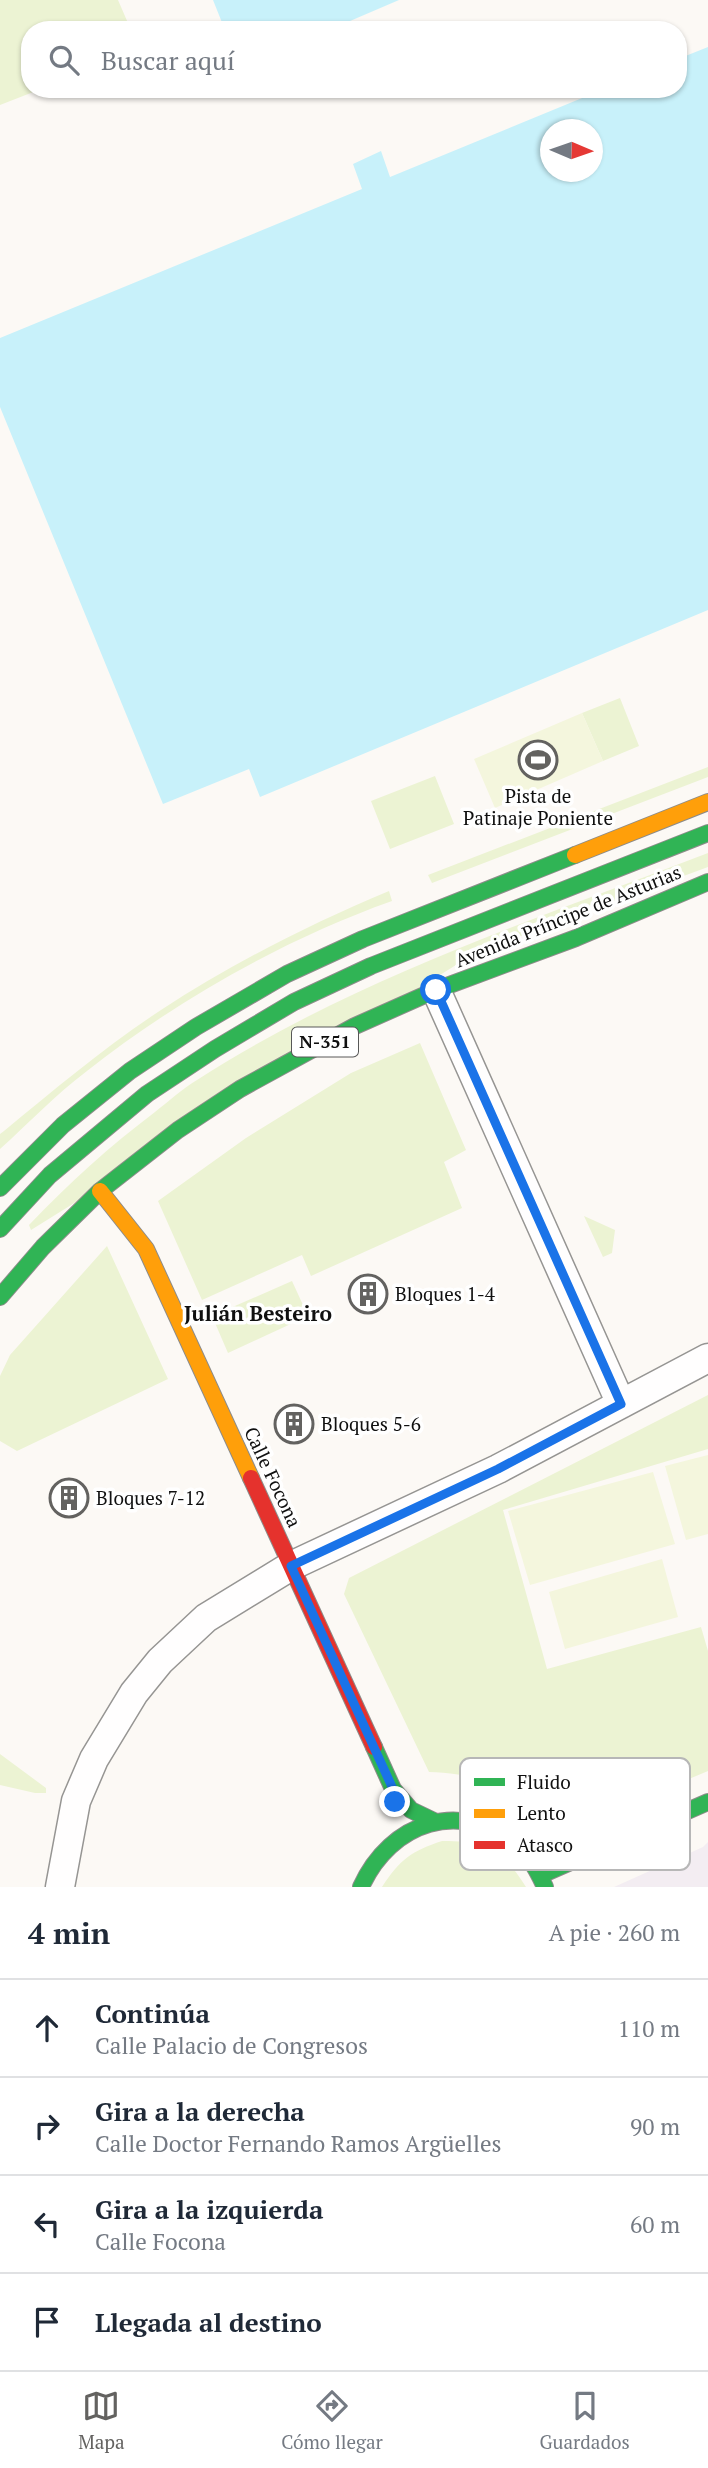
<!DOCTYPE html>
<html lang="es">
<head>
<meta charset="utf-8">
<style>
	body { margin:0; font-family:"PT Serif",serif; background:#f2f2f3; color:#1f2937 }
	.compass { position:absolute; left:540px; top:119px; width:63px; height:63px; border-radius:50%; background:#fff; box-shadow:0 2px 5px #0004; rotate:92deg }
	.stop { position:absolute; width:21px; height:21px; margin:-16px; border:5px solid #1a73e8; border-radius:50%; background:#fff }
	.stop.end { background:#1a73e8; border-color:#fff; box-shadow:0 2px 7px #0008 }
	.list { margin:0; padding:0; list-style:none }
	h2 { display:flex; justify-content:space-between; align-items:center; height:91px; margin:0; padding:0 28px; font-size:30px }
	h2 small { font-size:23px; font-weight:400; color:#747a83 }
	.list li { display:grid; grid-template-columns:46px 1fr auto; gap:21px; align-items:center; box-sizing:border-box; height:98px; padding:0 28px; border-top:2px solid #e0e1e3 }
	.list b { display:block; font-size:26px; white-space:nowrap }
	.list p { margin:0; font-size:23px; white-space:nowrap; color:#747a83 }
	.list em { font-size:23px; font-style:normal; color:#747a83 }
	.icon { flex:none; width:38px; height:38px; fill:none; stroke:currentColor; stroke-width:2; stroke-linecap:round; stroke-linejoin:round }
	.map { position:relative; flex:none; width:708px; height:1887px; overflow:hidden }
	.search { position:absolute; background:#fff; box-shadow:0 2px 5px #0004; left:21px; right:21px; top:21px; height:77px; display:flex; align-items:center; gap:18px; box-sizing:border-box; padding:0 24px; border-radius:28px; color:#747a83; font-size:26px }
	.sheet { height:483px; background:#fff }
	nav { display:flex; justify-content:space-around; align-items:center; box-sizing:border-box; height:98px; border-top:2px solid #e0e1e3; background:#fff; font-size:19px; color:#747a83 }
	nav a { display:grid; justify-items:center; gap:4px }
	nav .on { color:#636260 }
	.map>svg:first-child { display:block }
	.industrial { fill:#f3edf2 }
	.green { fill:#ecf3d3 }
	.pitch { fill:#f4f6dd }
	.water { fill:#c8f1fa; fill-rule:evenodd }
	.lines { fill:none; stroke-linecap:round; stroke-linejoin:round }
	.street-casing { stroke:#969593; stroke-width:31 }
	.fast-casing { stroke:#8d8c8a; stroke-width:18 }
	.slow-casing { stroke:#8d8c8a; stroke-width:18 }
	.jam-casing { stroke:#8d8c8a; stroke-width:18 }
	.street { stroke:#fffefe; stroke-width:28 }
	.fast { stroke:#30b455; stroke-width:16 }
	.slow { stroke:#ff9f0a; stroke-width:16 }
	.jam { stroke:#e5322d; stroke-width:16 }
	.route { stroke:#1a73e8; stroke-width:9 }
	.labels { text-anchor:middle; stroke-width:7; stroke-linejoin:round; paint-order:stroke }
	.shield { fill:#fff; stroke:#585858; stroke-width:2 }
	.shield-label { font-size:18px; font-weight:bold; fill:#101010 }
	.poi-label { font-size:19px; fill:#101010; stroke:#fff; text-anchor:start }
	.street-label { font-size:19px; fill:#101010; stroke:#fff }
	.neighbourhood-label { font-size:21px; font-weight:bold; fill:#101010; stroke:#fff }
	.key { fill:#fff; stroke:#b7b7b7; stroke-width:2 }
	.key-label { font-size:19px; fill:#101010 }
</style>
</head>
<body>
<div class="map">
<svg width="708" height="1887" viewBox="0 0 708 1887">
	<rect width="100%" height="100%" fill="#fcf9f5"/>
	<path class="industrial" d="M708,1842V1887H614L703,1847Z"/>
	<path class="green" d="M0,0H118L131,30H30V89H41L0,105Z
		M620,698L639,746L603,761L582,713Z
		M708,767V777L432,883L428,875Z
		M435,776L454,824L390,849L371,801Z
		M708,853V867L507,941L464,960L31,1230L29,1225C69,1183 110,1146 155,1112C169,1101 182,1089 197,1080C355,978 534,920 708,853Z
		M389,891L392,901C285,939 177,1000 87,1071C56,1094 29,1123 0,1149V1134L4,1131C55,1089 106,1046 161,1010C233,963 310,924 389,891Z
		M420,1043L466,1150L444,1162L462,1208L311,1276L302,1255L202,1300L158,1201L246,1138L351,1073Z
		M584,1216L615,1230L612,1253L603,1257Z
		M107,1246L168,1379L17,1451L0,1441V1376L10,1355Z
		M292,1281L308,1316L228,1353L212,1316Z
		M708,1395V1449L503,1510L547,1669L701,1627L708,1651V1771L565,1831C539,1786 477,1774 429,1772L344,1594L349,1578Z
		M0,1754L46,1788V1793H35L0,1785Z
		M442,1841C486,1841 503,1850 526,1887H382C400,1859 412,1851 442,1841Z"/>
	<path class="pitch" d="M582,713L603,761L495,808L474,759Z
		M708,1455V1534L686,1540L665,1466Z
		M653,1472L675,1544L530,1585L508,1511Z
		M662,1559L678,1617L565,1649L549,1592Z"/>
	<path class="water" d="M213,0H399L329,30H225Z
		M708,47V610L260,797L249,769L163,804L0,407V338L362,189L353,164L381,151L390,177L604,89H678V59ZM550,130H592V172H550Z"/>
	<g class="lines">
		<defs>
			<path id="street" d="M436,990L621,1404
				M60,1887L76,1801L94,1759L134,1693L160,1661L206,1618L291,1566L498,1469L708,1358"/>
			<path id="fast" d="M0,1188L63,1125L130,1071L196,1027L287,974L363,939L575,855
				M0,1229L50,1175L147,1094L215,1049L294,1002L371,966L708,833
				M0,1297L43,1247L100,1191L178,1130L240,1089L355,1026L436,990L576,938L708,882
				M374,1747L393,1789L411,1810L436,1822
				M541,1875L708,1802
				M361,1887C390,1822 462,1797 518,1847C531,1858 538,1872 545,1887"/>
			<path id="slow" d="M575,855L708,802
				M100,1191L146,1249L251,1478"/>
			<path id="jam" d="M251,1478L374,1747"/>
		</defs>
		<use href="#street" class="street-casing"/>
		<use href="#fast" class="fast-casing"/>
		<use href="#slow" class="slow-casing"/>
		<use href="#jam" class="jam-casing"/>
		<use href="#street" class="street"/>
		<use href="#fast" class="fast"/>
		<use href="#slow" class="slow"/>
		<use href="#jam" class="jam"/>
	</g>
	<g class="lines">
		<path class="route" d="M395,1802L393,1789L291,1566L498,1469L621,1404L436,990"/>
	</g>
	<defs>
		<symbol id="stadium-ring" viewBox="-11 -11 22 22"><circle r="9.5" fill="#fff" stroke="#636260" stroke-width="1.5"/><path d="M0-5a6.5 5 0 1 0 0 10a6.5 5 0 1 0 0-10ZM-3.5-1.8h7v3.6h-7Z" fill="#636260"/></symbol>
		<symbol id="building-ring" viewBox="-11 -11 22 22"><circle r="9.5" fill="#fff" stroke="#636260" stroke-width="1.5"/><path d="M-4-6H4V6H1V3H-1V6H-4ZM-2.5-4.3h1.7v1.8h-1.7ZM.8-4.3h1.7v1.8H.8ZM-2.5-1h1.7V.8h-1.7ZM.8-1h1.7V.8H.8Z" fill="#636260"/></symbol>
	</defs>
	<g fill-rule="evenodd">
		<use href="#stadium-ring" x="516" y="738" width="44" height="44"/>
		<use href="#building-ring" x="346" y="1272" width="44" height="44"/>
		<use href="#building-ring" x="272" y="1402" width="44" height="44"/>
		<use href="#building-ring" x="47" y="1476" width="44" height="44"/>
	</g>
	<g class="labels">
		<rect class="shield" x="292" y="1027.5" width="66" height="29" rx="5"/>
		<g class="shield-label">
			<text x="325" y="1048">N-351</text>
		</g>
		<g class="poi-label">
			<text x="538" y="803" text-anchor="middle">Pista de<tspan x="538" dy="22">Patinaje Poniente</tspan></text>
			<text x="395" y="1301">Bloques 1-4</text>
			<text x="321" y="1431">Bloques 5-6</text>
			<text x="96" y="1505">Bloques 7-12</text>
		</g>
		<g class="street-label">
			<text transform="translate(568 916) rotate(-22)" y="7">Avenida Príncipe de Asturias</text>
			<text transform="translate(273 1477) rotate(65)" y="7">Calle Focona</text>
		</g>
		<g class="neighbourhood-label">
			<text x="258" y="1321">Julián Besteiro</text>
		</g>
	</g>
	<rect x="460" y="1758" width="230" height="112" rx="10" class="key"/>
	<rect x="474" y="1778" width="31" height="8" fill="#30b455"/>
	<rect x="474" y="1809" width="31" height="9" fill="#ff9f0a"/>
	<rect x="474" y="1841" width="31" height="8" fill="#e5322d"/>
	<g class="key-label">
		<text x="517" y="1789">Fluido</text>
		<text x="517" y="1820">Lento</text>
		<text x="517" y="1852">Atasco</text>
	</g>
</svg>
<svg class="compass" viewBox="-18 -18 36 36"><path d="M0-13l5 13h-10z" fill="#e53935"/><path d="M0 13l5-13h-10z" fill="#747a83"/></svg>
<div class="stop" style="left:436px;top:990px"></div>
<div class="stop end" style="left:395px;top:1802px"></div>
<div class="search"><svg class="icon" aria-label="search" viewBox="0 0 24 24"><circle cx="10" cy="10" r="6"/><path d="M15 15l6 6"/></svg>Buscar aquí</div>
</div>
<section class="sheet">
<h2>4 min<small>A pie · 260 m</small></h2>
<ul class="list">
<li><svg class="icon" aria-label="ahead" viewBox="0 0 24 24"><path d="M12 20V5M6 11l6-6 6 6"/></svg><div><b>Continúa</b><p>Calle Palacio de Congresos</p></div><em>110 m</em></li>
<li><svg class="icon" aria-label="right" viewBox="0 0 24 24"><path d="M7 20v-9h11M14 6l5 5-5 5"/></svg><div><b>Gira a la derecha</b><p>Calle Doctor Fernando Ramos Argüelles</p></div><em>90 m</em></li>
<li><svg class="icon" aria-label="left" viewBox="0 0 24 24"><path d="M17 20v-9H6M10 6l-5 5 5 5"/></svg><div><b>Gira a la izquierda</b><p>Calle Focona</p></div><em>60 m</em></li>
<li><svg class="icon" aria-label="arrive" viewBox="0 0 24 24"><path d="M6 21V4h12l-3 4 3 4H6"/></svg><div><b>Llegada al destino</b></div></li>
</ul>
</section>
<nav>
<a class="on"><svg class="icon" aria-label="map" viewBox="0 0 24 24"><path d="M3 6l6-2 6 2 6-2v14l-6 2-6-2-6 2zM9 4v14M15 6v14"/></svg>Mapa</a>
<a><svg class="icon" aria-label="directions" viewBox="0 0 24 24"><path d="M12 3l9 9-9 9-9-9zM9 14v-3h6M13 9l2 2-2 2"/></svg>Cómo llegar</a>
<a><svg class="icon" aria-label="saved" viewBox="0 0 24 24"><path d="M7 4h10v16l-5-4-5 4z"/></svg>Guardados</a>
</nav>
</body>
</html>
